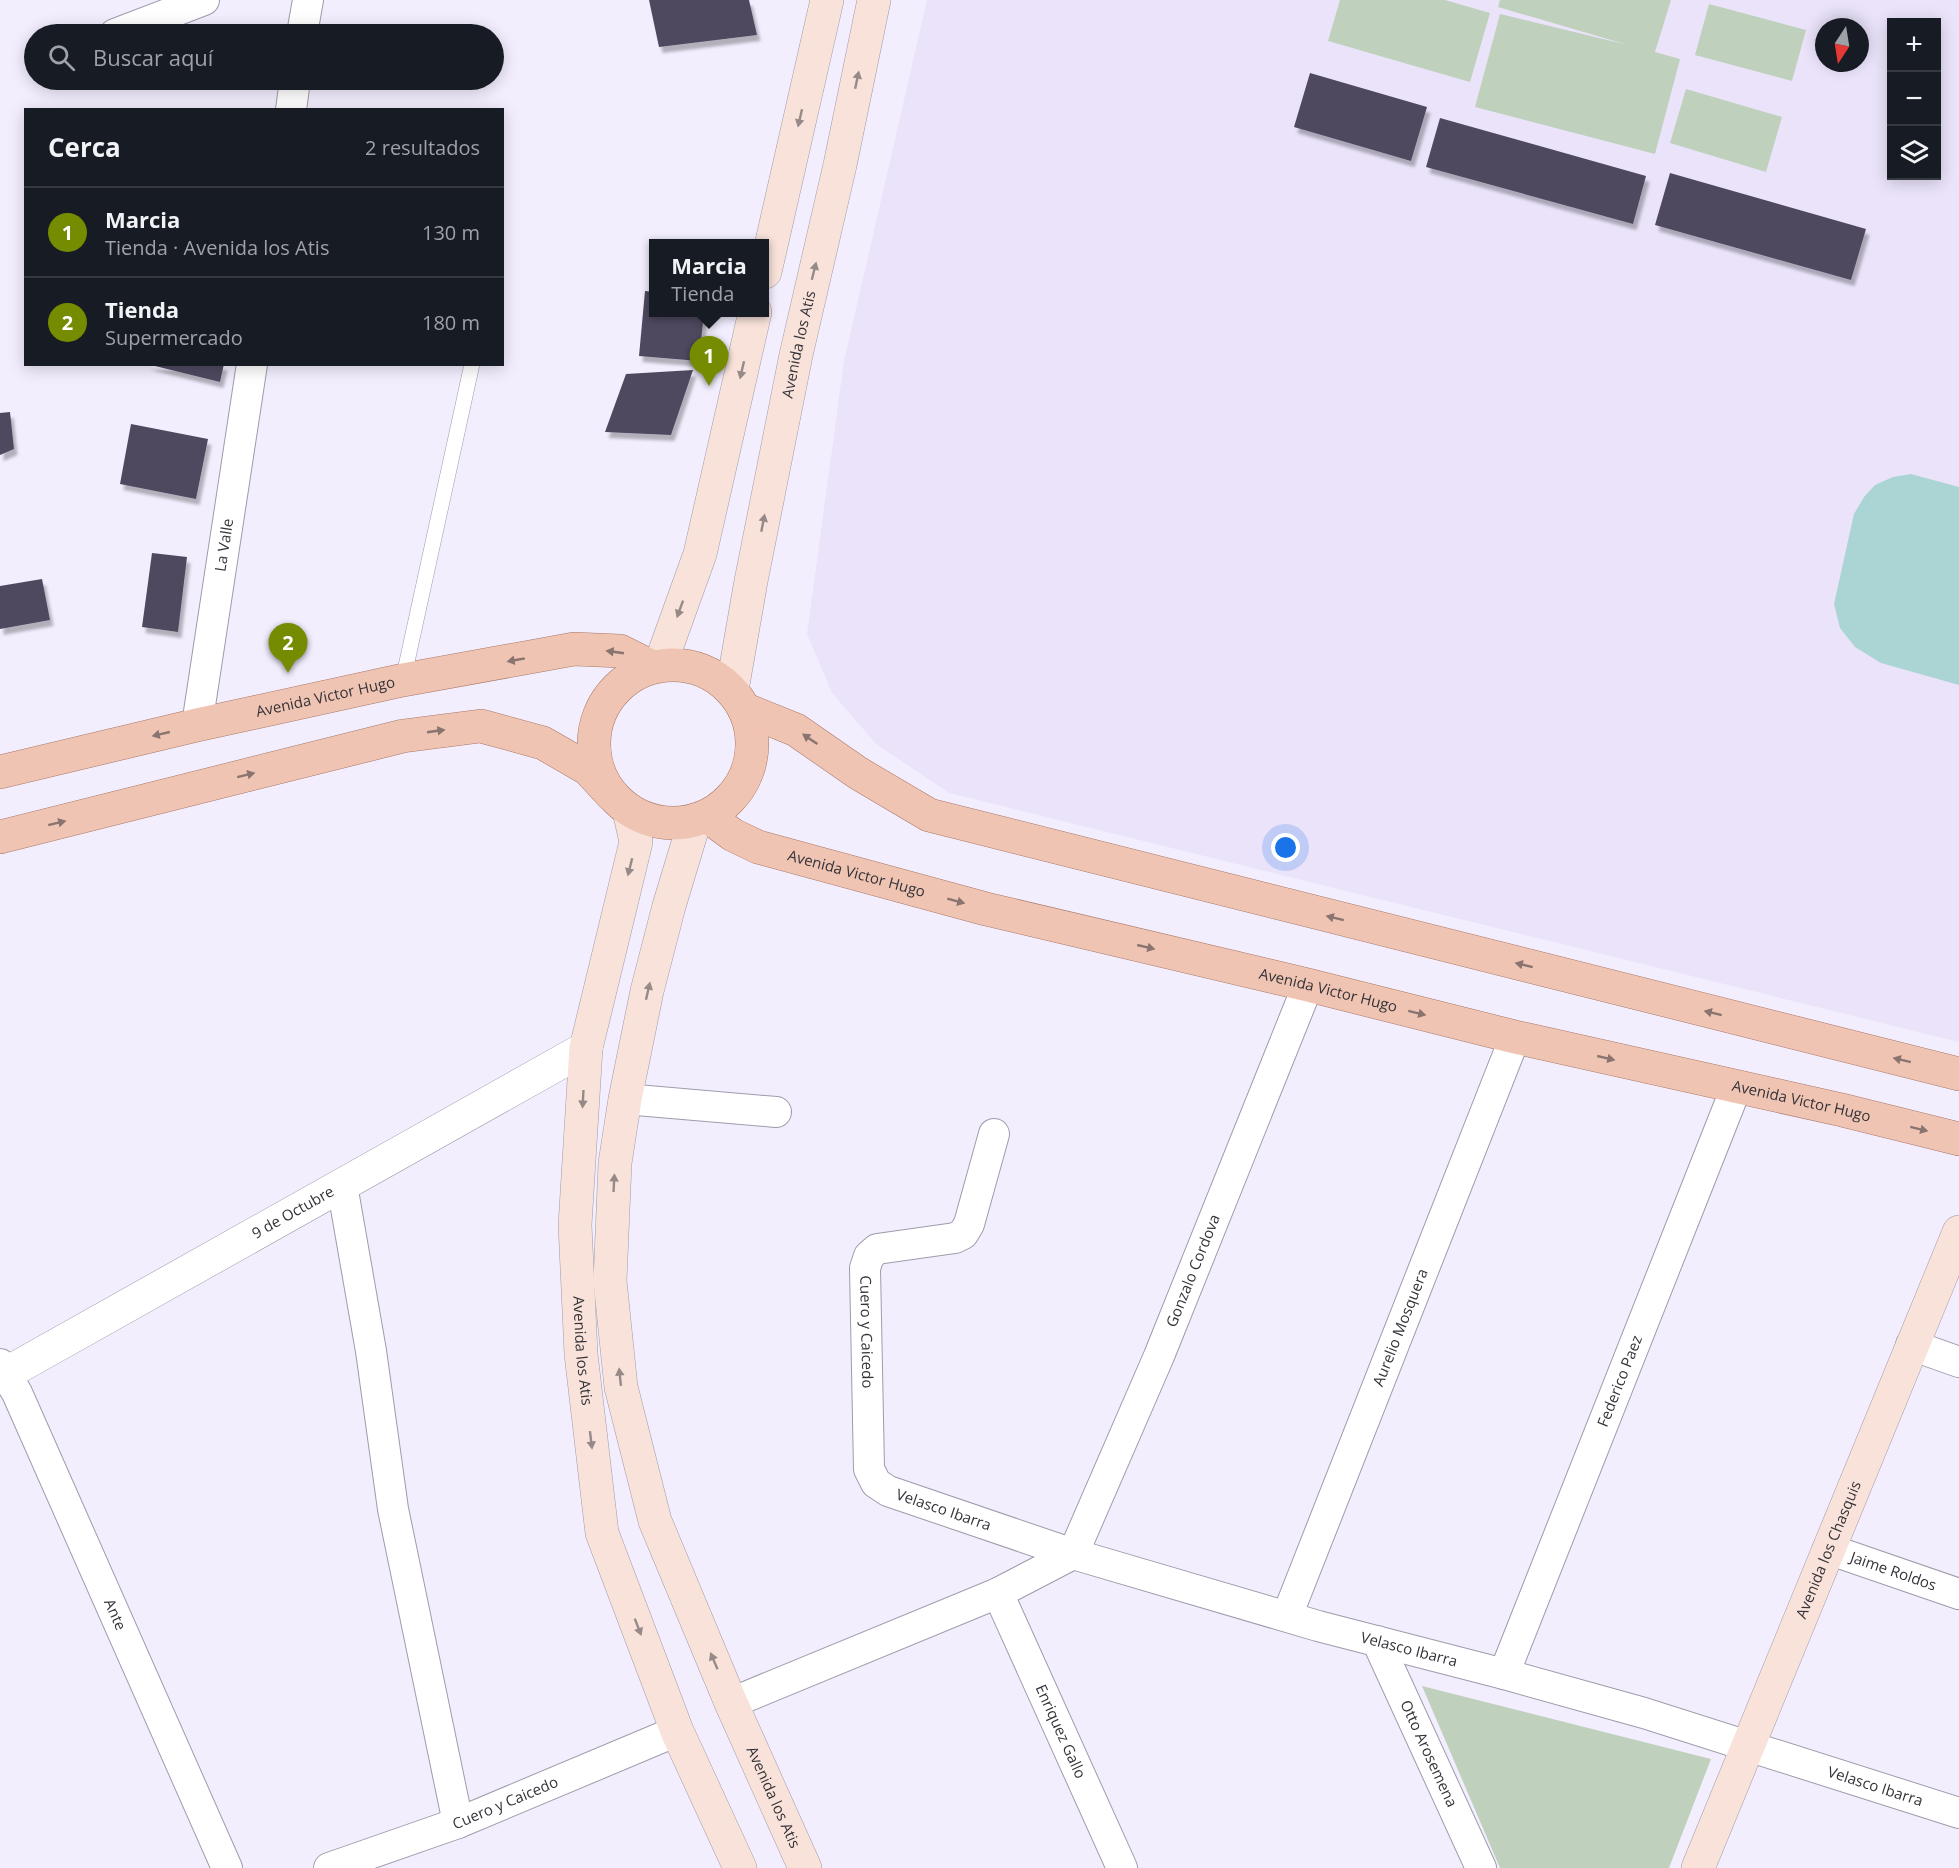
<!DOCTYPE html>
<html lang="es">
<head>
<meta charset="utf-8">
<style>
	body { margin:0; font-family:"Open Sans",sans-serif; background:#20242c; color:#f1f3f6 }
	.controls { position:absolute; right:18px; top:18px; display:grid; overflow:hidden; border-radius:0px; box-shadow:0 3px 15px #0003 }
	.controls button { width:54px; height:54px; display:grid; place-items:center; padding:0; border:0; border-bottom:2px solid #363941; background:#171b24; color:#f1f3f6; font:30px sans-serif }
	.compass { position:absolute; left:1815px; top:18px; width:54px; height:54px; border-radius:50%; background:#171b24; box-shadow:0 3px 15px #0003; rotate:192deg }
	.you { position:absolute; left:1286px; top:848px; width:21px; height:21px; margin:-15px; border:4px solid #fff; border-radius:50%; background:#1a73e8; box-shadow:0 0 0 9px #1a73e833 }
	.badge { display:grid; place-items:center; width:39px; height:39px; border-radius:50%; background:#758c00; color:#fff; font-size:20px; font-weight:700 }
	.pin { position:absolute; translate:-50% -50px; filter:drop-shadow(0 2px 3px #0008) }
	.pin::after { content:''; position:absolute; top:32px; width:21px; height:18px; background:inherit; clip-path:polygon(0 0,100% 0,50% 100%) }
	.popup { position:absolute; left:649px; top:239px; width:120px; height:78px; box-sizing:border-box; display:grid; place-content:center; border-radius:0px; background:#171b24; filter:drop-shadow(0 2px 4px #0005); font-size:20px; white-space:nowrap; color:#9ea1a6 }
	.popup b { font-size:22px; color:#f1f3f6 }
	.popup::after { content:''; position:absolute; left:50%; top:100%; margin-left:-12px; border:12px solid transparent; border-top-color:#171b24 }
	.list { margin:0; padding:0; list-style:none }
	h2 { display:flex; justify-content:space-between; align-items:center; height:78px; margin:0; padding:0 24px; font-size:26px }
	h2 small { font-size:20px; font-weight:400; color:#9ea1a6 }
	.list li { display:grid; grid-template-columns:39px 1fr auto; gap:18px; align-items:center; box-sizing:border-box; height:90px; padding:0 24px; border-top:2px solid #363941 }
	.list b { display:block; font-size:22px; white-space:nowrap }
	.list p { margin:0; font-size:20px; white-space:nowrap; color:#9ea1a6 }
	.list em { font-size:20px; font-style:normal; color:#9ea1a6 }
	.icon { flex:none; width:33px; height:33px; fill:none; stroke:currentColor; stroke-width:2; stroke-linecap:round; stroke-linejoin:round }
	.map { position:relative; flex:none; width:1959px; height:1868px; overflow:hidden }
	.search { position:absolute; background:#171b24; box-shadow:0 3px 15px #0003; left:24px; top:24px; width:480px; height:66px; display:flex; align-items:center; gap:15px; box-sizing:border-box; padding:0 21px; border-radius:33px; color:#9ea1a6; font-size:22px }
	.panel { position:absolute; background:#171b24; box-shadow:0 3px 15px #0003; left:24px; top:108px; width:480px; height:258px; border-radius:0px }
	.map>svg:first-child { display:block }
	.built { fill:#eae3fa; fill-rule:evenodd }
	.green { fill:#bfd1bd }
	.water { fill:#abd4d4 }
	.building { fill:#504861; filter:url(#shadow) }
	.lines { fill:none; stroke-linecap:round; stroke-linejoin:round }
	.service-casing { stroke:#9f9baa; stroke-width:16 }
	.minor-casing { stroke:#9f9baa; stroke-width:32 }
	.tertiary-casing { stroke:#9f9baa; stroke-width:34 }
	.secondary-casing { stroke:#9f9baa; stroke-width:34 }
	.primary-casing { stroke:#a87867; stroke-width:34 }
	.service { stroke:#fff; stroke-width:15 }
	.minor { stroke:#fff; stroke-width:30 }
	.tertiary { stroke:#fff; stroke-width:33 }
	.secondary { stroke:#f8e2d9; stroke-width:33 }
	.primary { stroke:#f0c4b3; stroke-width:33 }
	.oneway { fill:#968a89 }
	.oneway2 { fill:#897470 }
	.labels { text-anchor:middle; stroke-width:6; stroke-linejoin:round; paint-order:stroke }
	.street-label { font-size:15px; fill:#353339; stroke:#fefefe }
</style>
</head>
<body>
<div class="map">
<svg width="1959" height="1868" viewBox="0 0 1959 1868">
	<defs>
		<filter id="shadow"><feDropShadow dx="3.5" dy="6" stdDeviation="1.5" flood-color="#0004"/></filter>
	</defs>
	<rect width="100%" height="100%" fill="#f3eefe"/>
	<path class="built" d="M927,0H1959V1042L949,793L876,744L832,693L807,634L844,361ZM1892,22H1936V176H1892ZM1824,27H1860V63H1824Z"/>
	<path class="green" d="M1340,0H1445L1490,13L1470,82L1328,41Z
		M1500,0H1671L1655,52L1680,59L1655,154L1475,107L1500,14L1628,45L1498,7Z
		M1709,4L1806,30L1792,81L1695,55Z
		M1686,89L1782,117L1766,172L1670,143Z
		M1422,1686L1711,1759L1669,1868H1500Z"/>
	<path class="water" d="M1911,474L1959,487V685L1881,663L1855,647L1840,628L1834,604L1854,514L1864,497L1875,485L1893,477Z"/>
	<path class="building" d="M649,0H749L757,35L659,47Z
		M1310,73L1427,107L1411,161L1294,127Z
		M1440,118L1646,176L1633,224L1426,167Z
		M1670,173L1866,229L1851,280L1655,225Z
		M645,291L654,292V312H704L699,361L639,356Z
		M147,364H224L220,382Z
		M693,370L671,435L605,432L626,374Z
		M10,412L14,449L0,455V413Z
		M131,424L208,439L196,499L120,484Z
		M152,553L187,557L178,632L142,627Z
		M42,579L50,620L0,629V586Z"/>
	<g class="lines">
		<defs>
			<path id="service" d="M403,680L472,364"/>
			<g id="minor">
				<path d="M115,34L204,0"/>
				<path d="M302,34L308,0"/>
				<path d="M291,110L295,80"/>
				<path id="s1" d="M197,725L252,364"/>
				<path d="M625,1099L776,1112"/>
				<path id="s2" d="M994,1134L969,1224L963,1234L955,1238L877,1249L869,1256L865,1268L869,1469L876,1483L888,1491L1073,1554L1318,1626L1504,1674L1644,1713L1959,1813"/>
				<path d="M342,1185L371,1351L393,1509L458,1823"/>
				<path d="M1911,1345L1959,1362"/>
				<path id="s3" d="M0,1364L17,1393L227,1868"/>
				<path id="s4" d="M1828,1549L1959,1594"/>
				<path id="s5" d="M998,1593L1122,1868"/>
				<path id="s6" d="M1287,1616L1515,1037"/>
				<path id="s7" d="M1377,1641L1481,1868"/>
				<path id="s8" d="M1504,1674L1736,1088"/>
				<path id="s9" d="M731,1703L998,1593L1073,1554L1159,1356L1308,985"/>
				<path id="s10" d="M329,1868L458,1823L677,1731"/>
			</g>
			<g id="tertiary">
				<path id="s11" d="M0,1377L586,1048"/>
			</g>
			<g id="secondary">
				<path d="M765,272L827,0"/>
				<path d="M660,665L700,554L755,312"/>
				<path id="s12" d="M732,690L751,581L796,355L840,165L874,0"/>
				<path id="s13" d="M629,810L636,842L586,1048L575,1225L581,1354L602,1533L677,1731L740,1868"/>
				<path id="s14" d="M695,820L669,906L647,991L625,1099L615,1163L610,1281L621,1387L655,1521L731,1703L805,1868"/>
				<path id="s15" d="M1698,1868L1959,1232"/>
			</g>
			<g id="primary">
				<circle cx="673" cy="744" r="79"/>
				<path d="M744,709L796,730L858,773L929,815L1959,1074"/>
				<path id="s16" d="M0,772L197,725L403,680L574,649L620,651L652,667"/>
				<path id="s17" d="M707,816L733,835L758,847L986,909L1308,985L1515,1037L1842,1110L1959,1139"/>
				<path d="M0,837L403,736L481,726L543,743L588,769L612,795"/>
			</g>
		</defs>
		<use href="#service" class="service-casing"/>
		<use href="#minor" class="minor-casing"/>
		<use href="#tertiary" class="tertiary-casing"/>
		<use href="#secondary" class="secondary-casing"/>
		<use href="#primary" class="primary-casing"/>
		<use href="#service" class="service"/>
		<use href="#minor" class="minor"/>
		<use href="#tertiary" class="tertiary"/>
		<use href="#secondary" class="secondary"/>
		<use href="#primary" class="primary"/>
	</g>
	<defs><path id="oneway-solid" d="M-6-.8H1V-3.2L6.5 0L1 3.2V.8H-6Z" transform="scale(1.5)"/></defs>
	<g class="oneway">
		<use href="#oneway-solid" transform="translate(857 80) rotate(-78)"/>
		<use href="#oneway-solid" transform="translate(800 118) rotate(103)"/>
		<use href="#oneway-solid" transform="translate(814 271) rotate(-76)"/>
		<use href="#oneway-solid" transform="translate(742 370) rotate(103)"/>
		<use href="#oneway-solid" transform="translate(763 523) rotate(-79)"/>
		<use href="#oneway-solid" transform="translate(680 609) rotate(110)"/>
		<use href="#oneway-solid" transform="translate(630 867) rotate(104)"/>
		<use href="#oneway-solid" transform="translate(648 991) rotate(-77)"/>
		<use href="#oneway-solid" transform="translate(583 1099) rotate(93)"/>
		<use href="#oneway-solid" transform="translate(614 1183) rotate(-87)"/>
		<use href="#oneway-solid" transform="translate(620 1377) rotate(-96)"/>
		<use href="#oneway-solid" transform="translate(591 1440) rotate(83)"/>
		<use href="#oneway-solid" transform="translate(638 1627) rotate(69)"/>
		<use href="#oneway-solid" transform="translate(714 1661) rotate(-113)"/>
	</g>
	<g class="oneway2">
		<use href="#oneway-solid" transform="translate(615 652) rotate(-172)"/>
		<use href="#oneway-solid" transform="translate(516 660) rotate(170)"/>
		<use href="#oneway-solid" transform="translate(436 731) rotate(-8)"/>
		<use href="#oneway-solid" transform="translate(161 734) rotate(167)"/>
		<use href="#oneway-solid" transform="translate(810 739) rotate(-146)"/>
		<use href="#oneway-solid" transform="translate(246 775) rotate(-14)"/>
		<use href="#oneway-solid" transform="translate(57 823) rotate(-14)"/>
		<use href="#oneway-solid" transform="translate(956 901) rotate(15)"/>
		<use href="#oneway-solid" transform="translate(1335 918) rotate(-166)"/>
		<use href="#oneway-solid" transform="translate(1146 947) rotate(13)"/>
		<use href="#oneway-solid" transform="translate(1524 965) rotate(-166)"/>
		<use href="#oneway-solid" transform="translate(1417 1013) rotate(14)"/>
		<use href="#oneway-solid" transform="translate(1713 1013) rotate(-166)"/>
		<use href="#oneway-solid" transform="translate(1606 1058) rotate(13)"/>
		<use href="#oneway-solid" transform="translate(1902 1060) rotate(-166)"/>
		<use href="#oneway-solid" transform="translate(1919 1129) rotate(14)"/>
	</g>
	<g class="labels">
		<g class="street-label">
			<text dy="5" stroke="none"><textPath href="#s12" startOffset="352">Avenida los Atis</textPath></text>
			<text dy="5" stroke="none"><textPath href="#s1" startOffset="182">La Valle</textPath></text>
			<text dy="5" stroke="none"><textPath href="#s16" startOffset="334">Avenida Victor Hugo</textPath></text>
			<text dy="5" stroke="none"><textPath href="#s17" startOffset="162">Avenida Victor Hugo</textPath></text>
			<text dy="5" stroke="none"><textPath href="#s17" startOffset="648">Avenida Victor Hugo</textPath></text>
			<text dy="5" stroke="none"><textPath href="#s17" startOffset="1134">Avenida Victor Hugo</textPath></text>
			<text dy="5" stroke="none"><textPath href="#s11" startOffset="336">9 de Octubre</textPath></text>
			<text dy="5" stroke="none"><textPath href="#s9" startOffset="681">Gonzalo Cordova</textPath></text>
			<text dy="5" stroke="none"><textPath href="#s6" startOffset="310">Aurelio Mosquera</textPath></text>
			<text dy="5" stroke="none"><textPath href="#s2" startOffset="280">Cuero y Caicedo</textPath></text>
			<text dy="5" stroke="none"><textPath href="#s13" startOffset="548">Avenida los Atis</textPath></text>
			<text dy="5" stroke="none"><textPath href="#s8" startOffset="315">Federico Paez</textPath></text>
			<text dy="5" stroke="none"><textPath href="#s2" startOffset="506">Velasco Ibarra</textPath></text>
			<text dy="5" stroke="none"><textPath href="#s15" startOffset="344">Avenida los Chasquis</textPath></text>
			<text dy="5" stroke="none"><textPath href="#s4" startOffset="69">Jaime Roldos</textPath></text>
			<text dy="5" stroke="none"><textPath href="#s3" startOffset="276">Ante</textPath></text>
			<text dy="5" stroke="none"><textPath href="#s2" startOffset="992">Velasco Ibarra</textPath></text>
			<text dy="5" stroke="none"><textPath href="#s5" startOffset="152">Enriquez Gallo</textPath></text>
			<text dy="5" stroke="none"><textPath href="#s7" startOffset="124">Otto Arosemena</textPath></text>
			<text dy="5" stroke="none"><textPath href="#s2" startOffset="1478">Velasco Ibarra</textPath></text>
			<text dy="5" stroke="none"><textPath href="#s14" startOffset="1016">Avenida los Atis</textPath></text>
			<text dy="5" stroke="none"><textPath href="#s10" startOffset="188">Cuero y Caicedo</textPath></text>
		</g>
	</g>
</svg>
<div class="controls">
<button>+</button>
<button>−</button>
<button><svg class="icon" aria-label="layers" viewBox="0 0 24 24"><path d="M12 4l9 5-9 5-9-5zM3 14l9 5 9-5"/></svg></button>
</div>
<svg class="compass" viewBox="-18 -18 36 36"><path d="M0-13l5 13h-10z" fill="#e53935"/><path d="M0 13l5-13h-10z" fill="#9ea1a6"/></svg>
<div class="you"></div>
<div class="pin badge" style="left:709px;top:386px">1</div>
<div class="popup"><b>Marcia</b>Tienda</div>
<div class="pin badge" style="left:288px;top:673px">2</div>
<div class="search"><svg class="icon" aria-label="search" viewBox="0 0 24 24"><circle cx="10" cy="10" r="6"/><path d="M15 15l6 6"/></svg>Buscar aquí</div>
<section class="panel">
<h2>Cerca<small>2 resultados</small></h2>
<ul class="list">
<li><span class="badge">1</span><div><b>Marcia</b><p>Tienda · Avenida los Atis</p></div><em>130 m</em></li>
<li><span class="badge">2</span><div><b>Tienda</b><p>Supermercado</p></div><em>180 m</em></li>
</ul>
</section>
</div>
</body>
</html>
